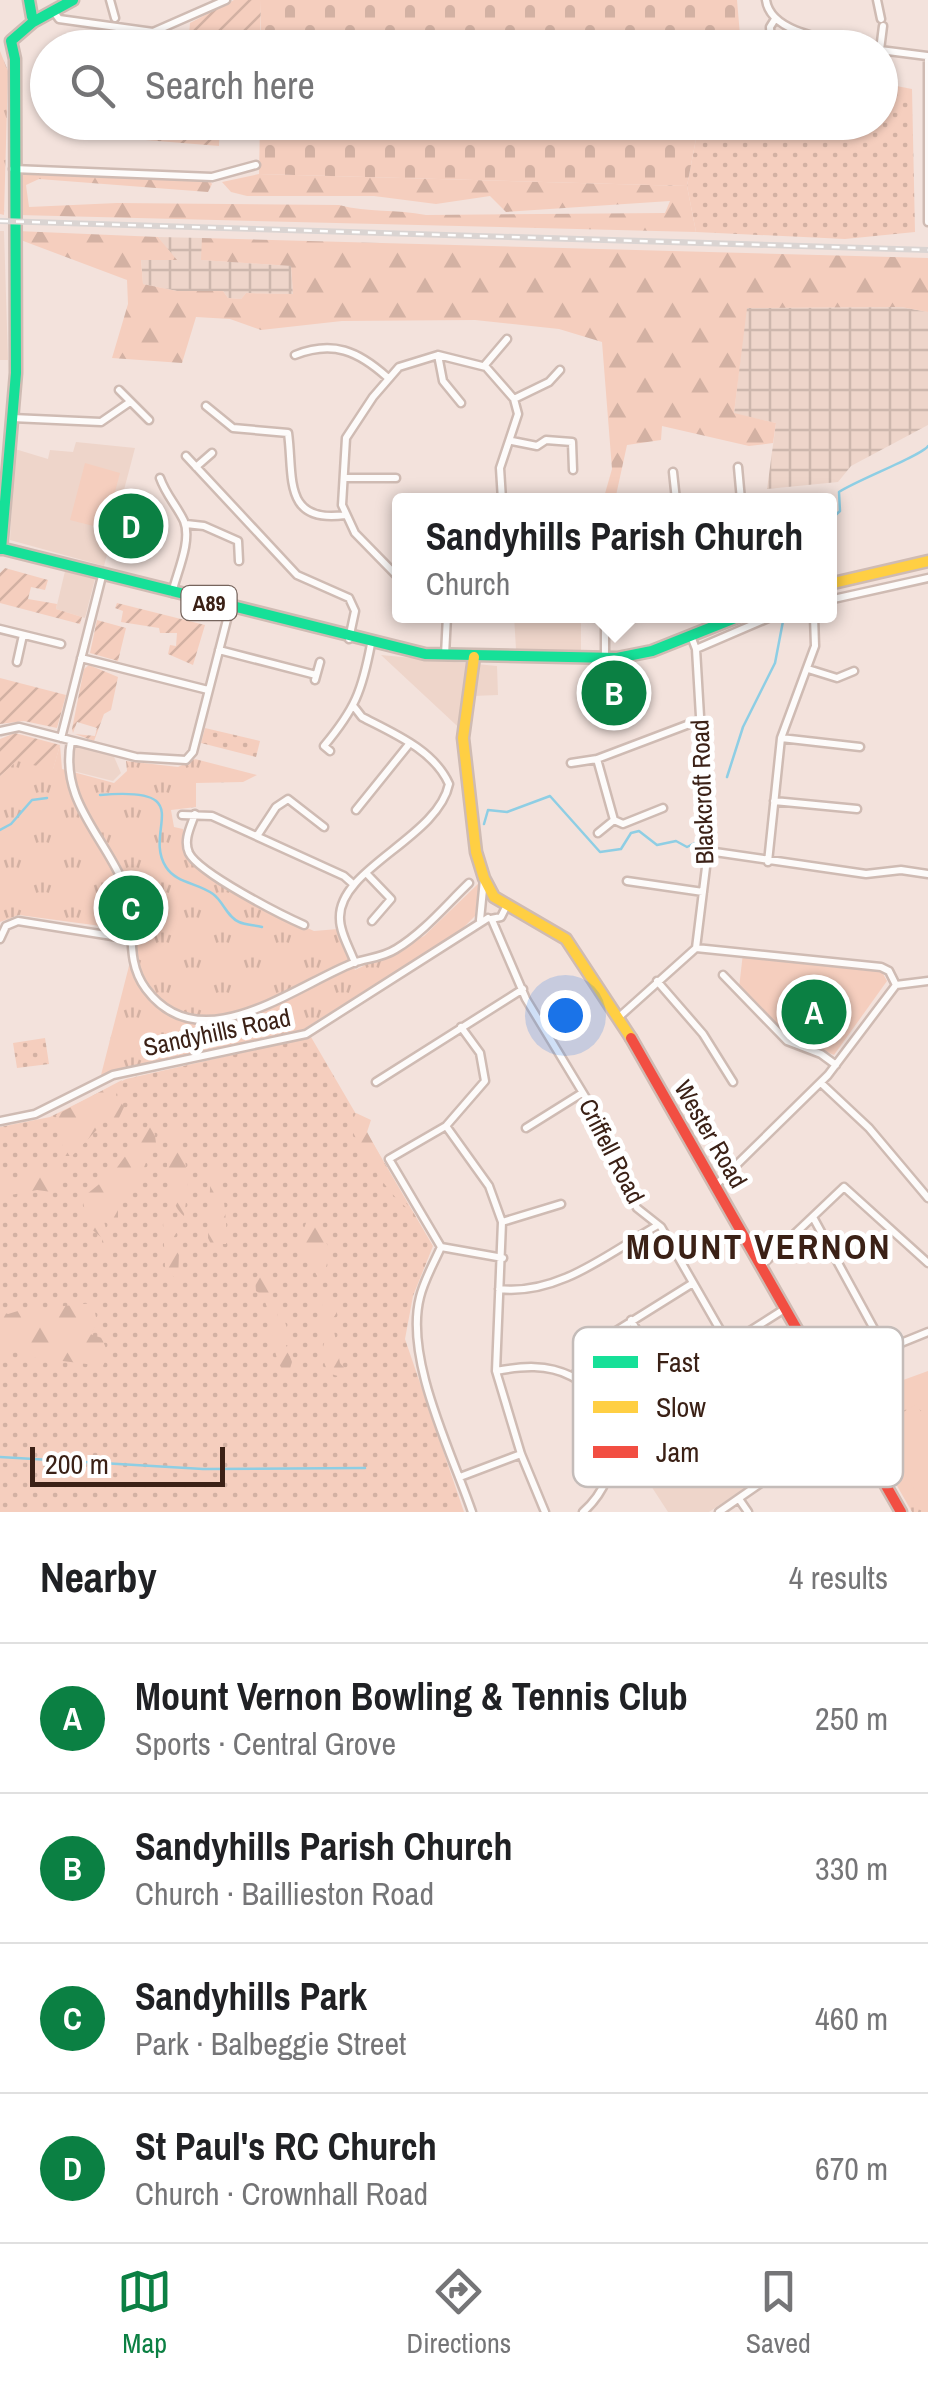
<!DOCTYPE html>
<html lang="en">
<head>
<meta charset="utf-8">
<style>
	body { margin:0; font-family:"Archivo Narrow",sans-serif; background:#f6f6f6; color:#202124 }
	.scale { position:absolute; left:30px; bottom:25px; width:195px; box-sizing:border-box; padding-left:10px; border:5px solid #3b2116; border-top:0; font-size:28px; line-height:35px; white-space:nowrap; color:#3b2116; -webkit-text-stroke:8px #fff; paint-order:stroke }
	.you { position:absolute; left:565px; top:1015px; width:35px; height:35px; margin:-25px; border:8px solid #fff; border-radius:50%; background:#1a73e8; box-shadow:0 0 0 15px #1a73e833 }
	.badge { display:grid; place-items:center; width:65px; height:65px; border-radius:50%; background:#0b8043; color:#fff; font-size:32px; font-weight:700 }
	.pin { position:absolute; translate:-50% -50%; border:5px solid #fff; box-shadow:0 2px 10px #0006 }
	.popup { position:absolute; left:392px; top:493px; width:445px; height:130px; box-sizing:border-box; display:grid; place-content:center; border-radius:10px; background:#fff; filter:drop-shadow(0 2px 8px #0005); font-size:32px; white-space:nowrap; color:#757577 }
	.popup b { font-size:38px; color:#202124 }
	.popup::after { content:''; position:absolute; left:50%; top:100%; margin-left:-20px; border:20px solid transparent; border-top-color:#fff }
	.list { margin:0; padding:0; list-style:none }
	h2 { display:flex; justify-content:space-between; align-items:center; height:130px; margin:0; padding:0 40px; font-size:42px }
	h2 small { font-size:32px; font-weight:400; color:#757577 }
	.list li { display:grid; grid-template-columns:65px 1fr auto; gap:30px; align-items:center; box-sizing:border-box; height:150px; padding:0 40px; border-top:2px solid #e0e0e0 }
	.list b { display:block; font-size:38px; white-space:nowrap }
	.list p { margin:0; font-size:32px; white-space:nowrap; color:#757577 }
	.list em { font-size:32px; font-style:normal; color:#757577 }
	.icon { flex:none; width:55px; height:55px; fill:none; stroke:currentColor; stroke-width:2; stroke-linecap:round; stroke-linejoin:round }
	.map { position:relative; flex:none; width:928px; height:1512px; overflow:hidden }
	.search { position:absolute; background:#fff; box-shadow:0 2px 8px #0004; left:30px; right:30px; top:30px; height:110px; display:flex; align-items:center; gap:25px; box-sizing:border-box; padding:0 35px; border-radius:55px; color:#757577; font-size:38px }
	.sheet { height:730px; background:#fff }
	nav { display:flex; justify-content:space-around; align-items:center; box-sizing:border-box; height:140px; border-top:2px solid #e0e0e0; background:#fff; font-size:28px; color:#757577 }
	nav a { display:grid; justify-items:center; gap:5px }
	nav .on { color:#0b8043 }
	.map>svg:first-child { display:block }
	.built { fill:#eed5ca }
	.industrial { fill:url(#industrial-grid) }
	.grass { fill:url(#grass-dots) }
	.forest { fill:url(#forest-firs) }
	.cemetery { fill:url(#cemetery-stones) }
	.park { fill:url(#park-tufts) }
	.garden { fill:url(#garden-furrows) }
	.pitch { fill:#f5cebe }
	.lines { fill:none; stroke-linecap:round; stroke-linejoin:round }
	.stream { stroke:#8ecee4; stroke-width:2.5 }
	.street-casing { stroke:#cfbbb3; stroke-width:11 }
	.fast-casing { stroke:#cfbbb3; stroke-width:15 }
	.slow-casing { stroke:#cfbbb3; stroke-width:15 }
	.jam-casing { stroke:#cfbbb3; stroke-width:15 }
	.street { stroke:#fdfbfa; stroke-width:6 }
	.fast { stroke:#16e098; stroke-width:10 }
	.slow { stroke:#ffcf43; stroke-width:10 }
	.jam { stroke:#f24e42; stroke-width:10 }
	.rail-casing { stroke:#dad4d2; stroke-width:6 }
	.rail { stroke:#fff; stroke-width:2.5; stroke-dasharray:8; stroke-linecap:butt }
	.labels { text-anchor:middle; stroke-width:10; stroke-linejoin:round; paint-order:stroke }
	.shield { fill:#fff; stroke:#76645c; stroke-width:2.5 }
	.shield-label { font-size:22px; font-weight:bold; fill:#3b2116 }
	.street-label { font-size:25px; fill:#3b2116; stroke:#fff }
	.district-label { font-size:35px; font-weight:bold; letter-spacing:2.5px; fill:#3b2116; stroke:#fff }
	.key { fill:#fff; stroke:#c4bcb9; stroke-width:2.5 }
	.key-label { font-size:28px; fill:#3b2116 }
</style>
</head>
<body>
<div class="map">
<svg width="928" height="1512" viewBox="0 0 928 1512">
	<defs>
		<pattern id="industrial-grid" width="8" height="8" patternUnits="userSpaceOnUse" patternTransform="scale(2.5)"><rect width="8" height="8" fill="#eed5ca"/><path d="M0 4h8M4 0v8" fill="none" stroke="#cdb7ad"/></pattern>
		<pattern id="grass-dots" width="8" height="8" patternUnits="userSpaceOnUse" patternTransform="scale(2.5)"><rect width="8" height="8" fill="#f5cebe"/><path d="M2 2h.1M6 6h.1" fill="none" stroke="#d3b1a3" stroke-width="1.8" stroke-linecap="round"/></pattern>
		<pattern id="forest-firs" width="22" height="20" patternUnits="userSpaceOnUse" patternTransform="scale(2.5)"><rect width="22" height="20" fill="#f5cebe"/><path d="M5 1l3.5 6h-7zM16 11l3.5 6h-7z" fill="#d3b1a3"/></pattern>
		<pattern id="cemetery-stones" width="16" height="16" patternUnits="userSpaceOnUse" patternTransform="scale(2.5)"><rect width="16" height="16" fill="#f5cebe"/><path d="M2 7V4a2 2 0 0 1 4 0v3zM10 15v-3a2 2 0 0 1 4 0v3z" fill="#d3b1a3"/></pattern>
		<pattern id="park-tufts" width="24" height="20" patternUnits="userSpaceOnUse" patternTransform="scale(2.5)"><rect width="24" height="20" fill="#f5cebe"/><path d="M3 7l-1-3M5 7V3M7 7l1-3M15 17l-1-3M17 17v-4M19 17l1-3" fill="none" stroke="#d3b1a3"/></pattern>
		<pattern id="garden-furrows" width="10" height="10" patternUnits="userSpaceOnUse" patternTransform="scale(2.5)"><rect width="10" height="10" fill="#f5cebe"/><path d="M-1 1l2-2M0 10L10 0M9 11l2-2" fill="none" stroke="#d3b1a3"/></pattern>
	</defs>
	<rect width="100%" height="100%" fill="#f3e2dc"/>
	<path class="built" d="M0,231H4L8,360H0Z
		M76,442L135,448L104,566L10,540L15,449L48,459L50,450L73,452Z
		M66,567L96,575L85,618L56,609Z
		M514,616H581V651L516,649Z
		M381,655L497,666L498,695L473,696L469,737Z
		M71,742L112,752L121,773L113,781L69,770Z
		M739,1375L752,1439L747,1453L755,1458L760,1478L709,1512H668L642,1472L645,1454L640,1424Z"/>
	<path class="industrial" d="M158,237L202,238V260L291,266L293,294L246,293L241,299L228,298L223,291H177L143,284L141,260H176Z
		M901,307L928,312V425L851,466L838,482L767,489L776,423L734,414L746,308Z"/>
	<path class="grass" d="M881,83L912,89L915,232L845,239L696,232L687,186L699,123L880,122Z
		M205,728L260,741L256,757L201,743Z
		M311,1037L433,1246L413,1296L405,1339L464,1512H0V1127L50,1117L126,1079Z
		M45,1038L49,1064L17,1068L13,1043Z"/>
	<path class="forest" d="M23,173L209,180L212,184L208,192L39,179L26,185L29,207L117,203L339,205C368,213 396,209 426,215L665,213L670,201L506,212L490,196L436,204L374,196H247L231,192L222,182L259,174L687,186L696,232L18,215L17,181Z
		M17,231L158,237L177,260H141L143,284L177,291H223L228,298L241,299L246,293L293,294L291,266L201,260L202,238L928,258V312L901,307L747,308L734,413L776,423L773,443L749,446L662,426L661,440L627,445L615,500H584L604,497L612,469L602,342L559,329L475,320L342,321L261,330L230,319L196,317L182,363L112,358L128,304L127,280L18,239Z
		M122,1080L116,1095L124,1107L117,1122L108,1118L72,1156H65L56,1115Z
		M356,1113L371,1120L367,1132L410,1210C388,1196 359,1148 350,1125Z
		M148,1125L154,1129L156,1143C142,1162 140,1196 118,1204V1220L103,1217L113,1257L107,1258L102,1250V1238L89,1227L82,1198L113,1173Z
		M180,1129L176,1149L185,1159L188,1187L184,1216C164,1199 164,1154 173,1130Z
		M215,1163C222,1169 229,1237 226,1244H211L208,1238L211,1165Z
		M47,1169L60,1172L52,1192L37,1190L0,1197L1,1176L21,1180L23,1175Z
		M307,1220L318,1226L330,1250L322,1285L299,1243Z
		M163,1221L171,1220L178,1230L172,1240L179,1252L178,1282L165,1267Z
		M261,1273L273,1285L270,1295L276,1299L278,1320L285,1322L293,1346L286,1345L292,1362L288,1375C266,1359 277,1302 256,1291L255,1278Z
		M322,1293L328,1295L337,1313L332,1320L340,1363L345,1369L341,1377L328,1373L321,1354L327,1333L318,1327L323,1320Z
		M93,1303L97,1322L92,1332H84L102,1338L108,1354L103,1366L30,1357L20,1347L15,1352L0,1354V1311L8,1314L31,1307L50,1319L55,1307Z"/>
	<path class="cemetery" d="M261,0H737L741,47L261,48Z
		M260,123H699L687,186L259,174Z"/>
	<path class="park" d="M0,51L8,71L4,215L0,214Z
		M60,745L62,769L114,783L127,771L126,761L178,767L195,759L257,775L243,782L196,783V807L171,810L174,827L183,829L186,854L252,903L314,931L338,929L355,970L424,936L479,883L475,916L461,930L304,1029L101,1075L138,931L19,915L0,922V776L17,760L53,769Z
		M928,1371V1512H912L848,1400Z"/>
	<path class="garden" d="M234,0H261L260,47H188L190,23Z
		M73,123H220L219,146L72,134Z
		M5,568L48,580L45,590L31,587L28,599L57,604L56,609L82,617L80,624L0,603V573Z
		M117,603L205,625L193,665L168,654L170,645L176,646L177,633H160L159,628L121,622L123,611L115,608Z
		M97,620L126,628L118,661L90,653Z
		M89,665L118,677L111,710L104,714L94,741L75,734L95,736L97,728L77,722L73,733L72,729L84,669Z
		M0,678L66,695L57,728L24,721L0,724Z
		M15,733L60,745L53,770L17,761L0,776V739Z"/>
	<path class="pitch" d="M85,463L120,473L105,529L70,520Z
		M743,953L882,972L887,981L834,1055C793,1038 768,1021 739,988Z
		M916,1404L928,1422V1500L923,1503L877,1429Z"/>
	<g class="lines">
		<path class="stream" d="M829,521L840,511L839,492C857,480 923,455 928,446
			M727,777L743,727L775,663L784,616
			M100,795C201,786 142,830 166,867C176,883 198,883 213,894C223,901 227,917 239,922C246,925 255,925 262,927
			M484,824L488,810L507,812L550,796L600,852L621,849L631,833L639,831L657,845L676,841L687,847L697,842
			M0,830L11,824L32,800L47,798
			M0,1457L203,1469L365,1468"/>
		<defs>
			<path id="street" d="M110,0L115,18
				M766,0C771,37 841,40 870,48
				M877,0L881,19
				M54,12L59,19L153,32L226,0
				M771,48L770,27L775,19
				M880,50L927,56
				M880,50L883,26
				M928,56V222
				M13,169L212,177L256,165
				M295,355C333,340 358,351 387,377
				M438,355L443,381L461,403
				M484,366L507,339
				M119,390L149,420
				M514,399L549,382L560,370
				M206,406L233,428L288,433C294,476 282,524 345,515
				M12,418L101,422L130,402
				M512,441L537,446L546,440L572,442L573,470
				M186,456L297,575L349,598L355,611L349,639
				M196,467L212,453
				M738,467L741,500
				M673,472L676,500
				M160,478C166,495 177,506 184,521C192,541 177,572 172,593
				M347,478H396
				M186,524L204,526L238,541L239,561
				M399,578L355,533L342,505L346,438L373,397L399,367L438,355L486,367L514,399L518,414L500,468L502,500
				M829,600L928,578
				M0,629L61,644
				M691,636L696,649L708,851L696,948
				M696,649L773,616
				M219,650L316,675
				M445,655L447,616
				M81,658L208,690
				M605,659V616
				M17,662L23,635
				M808,669L837,678L854,671
				M315,680L320,662
				M355,708L362,717C393,733 434,750 449,784C438,838 337,869 340,919C340,933 350,949 355,963
				M0,731L19,727L136,757L186,760L193,752L230,608
				M61,738L102,576
				M781,738L860,747
				M71,741C60,798 100,832 122,880C140,916 121,956 146,989C200,1062 293,987 353,963C367,958 382,958 396,949C424,932 446,905 469,883
				M330,751L324,746C355,709 362,691 371,644
				M597,759L614,820L623,824L663,808
				M571,763L597,759L700,720
				M774,801L857,809
				M356,810L410,743
				M195,814C191,826 183,840 189,853C199,873 281,915 304,925
				M182,815L212,816L344,876L353,884
				M598,833L614,820
				M257,836L276,807L288,799L324,827
				M708,851L866,874L901,870L928,874
				M768,862L781,738L815,646L814,616
				M367,874L391,899L372,921
				M627,881L703,892
				M491,919L501,917L505,909
				M480,920L484,879
				M492,920L526,999L603,1126L610,1154L637,1208L661,1227L734,1354L747,1381L762,1466L770,1477
				M0,939L6,926L18,921L131,939
				M696,948L881,967L889,971L896,985
				M723,975L787,1041L821,1054L836,1065
				M657,981L703,1034L733,1082
				M896,985L928,981
				M619,1017L696,948
				M461,1027L480,1053L485,1081L446,1126L389,1159L441,1247L503,1258
				M376,1082L523,989
				M821,1083L869,1128L928,1198
				M0,1121L35,1114L113,1075L306,1034L488,918
				M446,1126L489,1186L502,1222L496,1371L521,1454L545,1512
				M526,1128L582,1093
				M717,1184L828,1075L896,985
				M814,1219L885,1349
				M502,1222L561,1204
				M441,1247C434,1263 424,1280 420,1297C404,1359 452,1453 472,1512
				M763,1264L844,1187L928,1263
				M499,1289C558,1296 609,1253 658,1225
				M631,1320L676,1401
				M728,1345L786,1308
				M496,1371C522,1366 547,1364 571,1376C626,1402 625,1476 583,1512
				M822,1375L928,1332
				M573,1377L597,1343L693,1283
				M460,1477L521,1454
				M739,1499L748,1512
				M719,1512L850,1421"/>
			<path id="fast" d="M29,0L32,17
				M11,41L33,22L73,0
				M0,548L425,654L617,658L652,651L740,616
				M1,549L16,373L15,59L11,41"/>
			<path id="slow" d="M829,584L928,561
				M474,657L463,738L476,852L484,878L494,897L566,939L631,1038"/>
			<path id="jam" d="M631,1038L901,1512"/>
		</defs>
		<use href="#street" class="street-casing"/>
		<use href="#fast" class="fast-casing"/>
		<use href="#slow" class="slow-casing"/>
		<use href="#jam" class="jam-casing"/>
		<use href="#street" class="street"/>
		<use href="#fast" class="fast"/>
		<use href="#slow" class="slow"/>
		<use href="#jam" class="jam"/>
		<defs>
			<path id="rail" d="M0,221L928,250"/>
		</defs>
		<use href="#rail" class="rail-casing"/>
		<use href="#rail" class="rail"/>
	</g>
	<g class="labels">
		<rect class="shield" x="181.5" y="586" width="55" height="34" rx="8"/>
		<g class="shield-label">
			<text x="209" y="611">A89</text>
		</g>
		<g class="street-label">
			<text transform="translate(702 792) rotate(-92)" y="9">Blackcroft Road</text>
			<text transform="translate(217 1032) rotate(-12)" y="9">Sandyhills Road</text>
			<text transform="translate(711 1134) rotate(60)" y="9">Wester Road</text>
			<text transform="translate(612 1151) rotate(63)" y="9">Criffell Road</text>
		</g>
		<g class="district-label">
			<text x="759" y="1259">MOUNT VERNON</text>
		</g>
	</g>
	<rect x="573" y="1327" width="330" height="160" rx="15" class="key"/>
	<rect x="593" y="1356" width="45" height="12" fill="#16e098"/>
	<rect x="593" y="1401" width="45" height="12" fill="#ffcf43"/>
	<rect x="593" y="1446" width="45" height="12" fill="#f24e42"/>
	<g class="key-label">
		<text x="656" y="1372">Fast</text>
		<text x="656" y="1417">Slow</text>
		<text x="656" y="1462">Jam</text>
	</g>
</svg>
<div class="scale">200 m</div>
<div class="you"></div>
<div class="pin badge" style="left:814px;top:1012px">A</div>
<div class="pin badge" style="left:614px;top:693px">B</div>
<div class="popup"><b>Sandyhills Parish Church</b>Church</div>
<div class="pin badge" style="left:131px;top:908px">C</div>
<div class="pin badge" style="left:131px;top:526px">D</div>
<div class="search"><svg class="icon" aria-label="search" viewBox="0 0 24 24"><circle cx="10" cy="10" r="6"/><path d="M15 15l6 6"/></svg>Search here</div>
</div>
<section class="sheet">
<h2>Nearby<small>4 results</small></h2>
<ul class="list">
<li><span class="badge">A</span><div><b>Mount Vernon Bowling &amp; Tennis Club</b><p>Sports · Central Grove</p></div><em>250 m</em></li>
<li><span class="badge">B</span><div><b>Sandyhills Parish Church</b><p>Church · Baillieston Road</p></div><em>330 m</em></li>
<li><span class="badge">C</span><div><b>Sandyhills Park</b><p>Park · Balbeggie Street</p></div><em>460 m</em></li>
<li><span class="badge">D</span><div><b>St Paul's RC Church</b><p>Church · Crownhall Road</p></div><em>670 m</em></li>
</ul>
</section>
<nav>
<a class="on"><svg class="icon" aria-label="map" viewBox="0 0 24 24"><path d="M3 6l6-2 6 2 6-2v14l-6 2-6-2-6 2zM9 4v14M15 6v14"/></svg>Map</a>
<a><svg class="icon" aria-label="directions" viewBox="0 0 24 24"><path d="M12 3l9 9-9 9-9-9zM9 14v-3h6M13 9l2 2-2 2"/></svg>Directions</a>
<a><svg class="icon" aria-label="saved" viewBox="0 0 24 24"><path d="M7 4h10v16l-5-4-5 4z"/></svg>Saved</a>
</nav>
</body>
</html>
